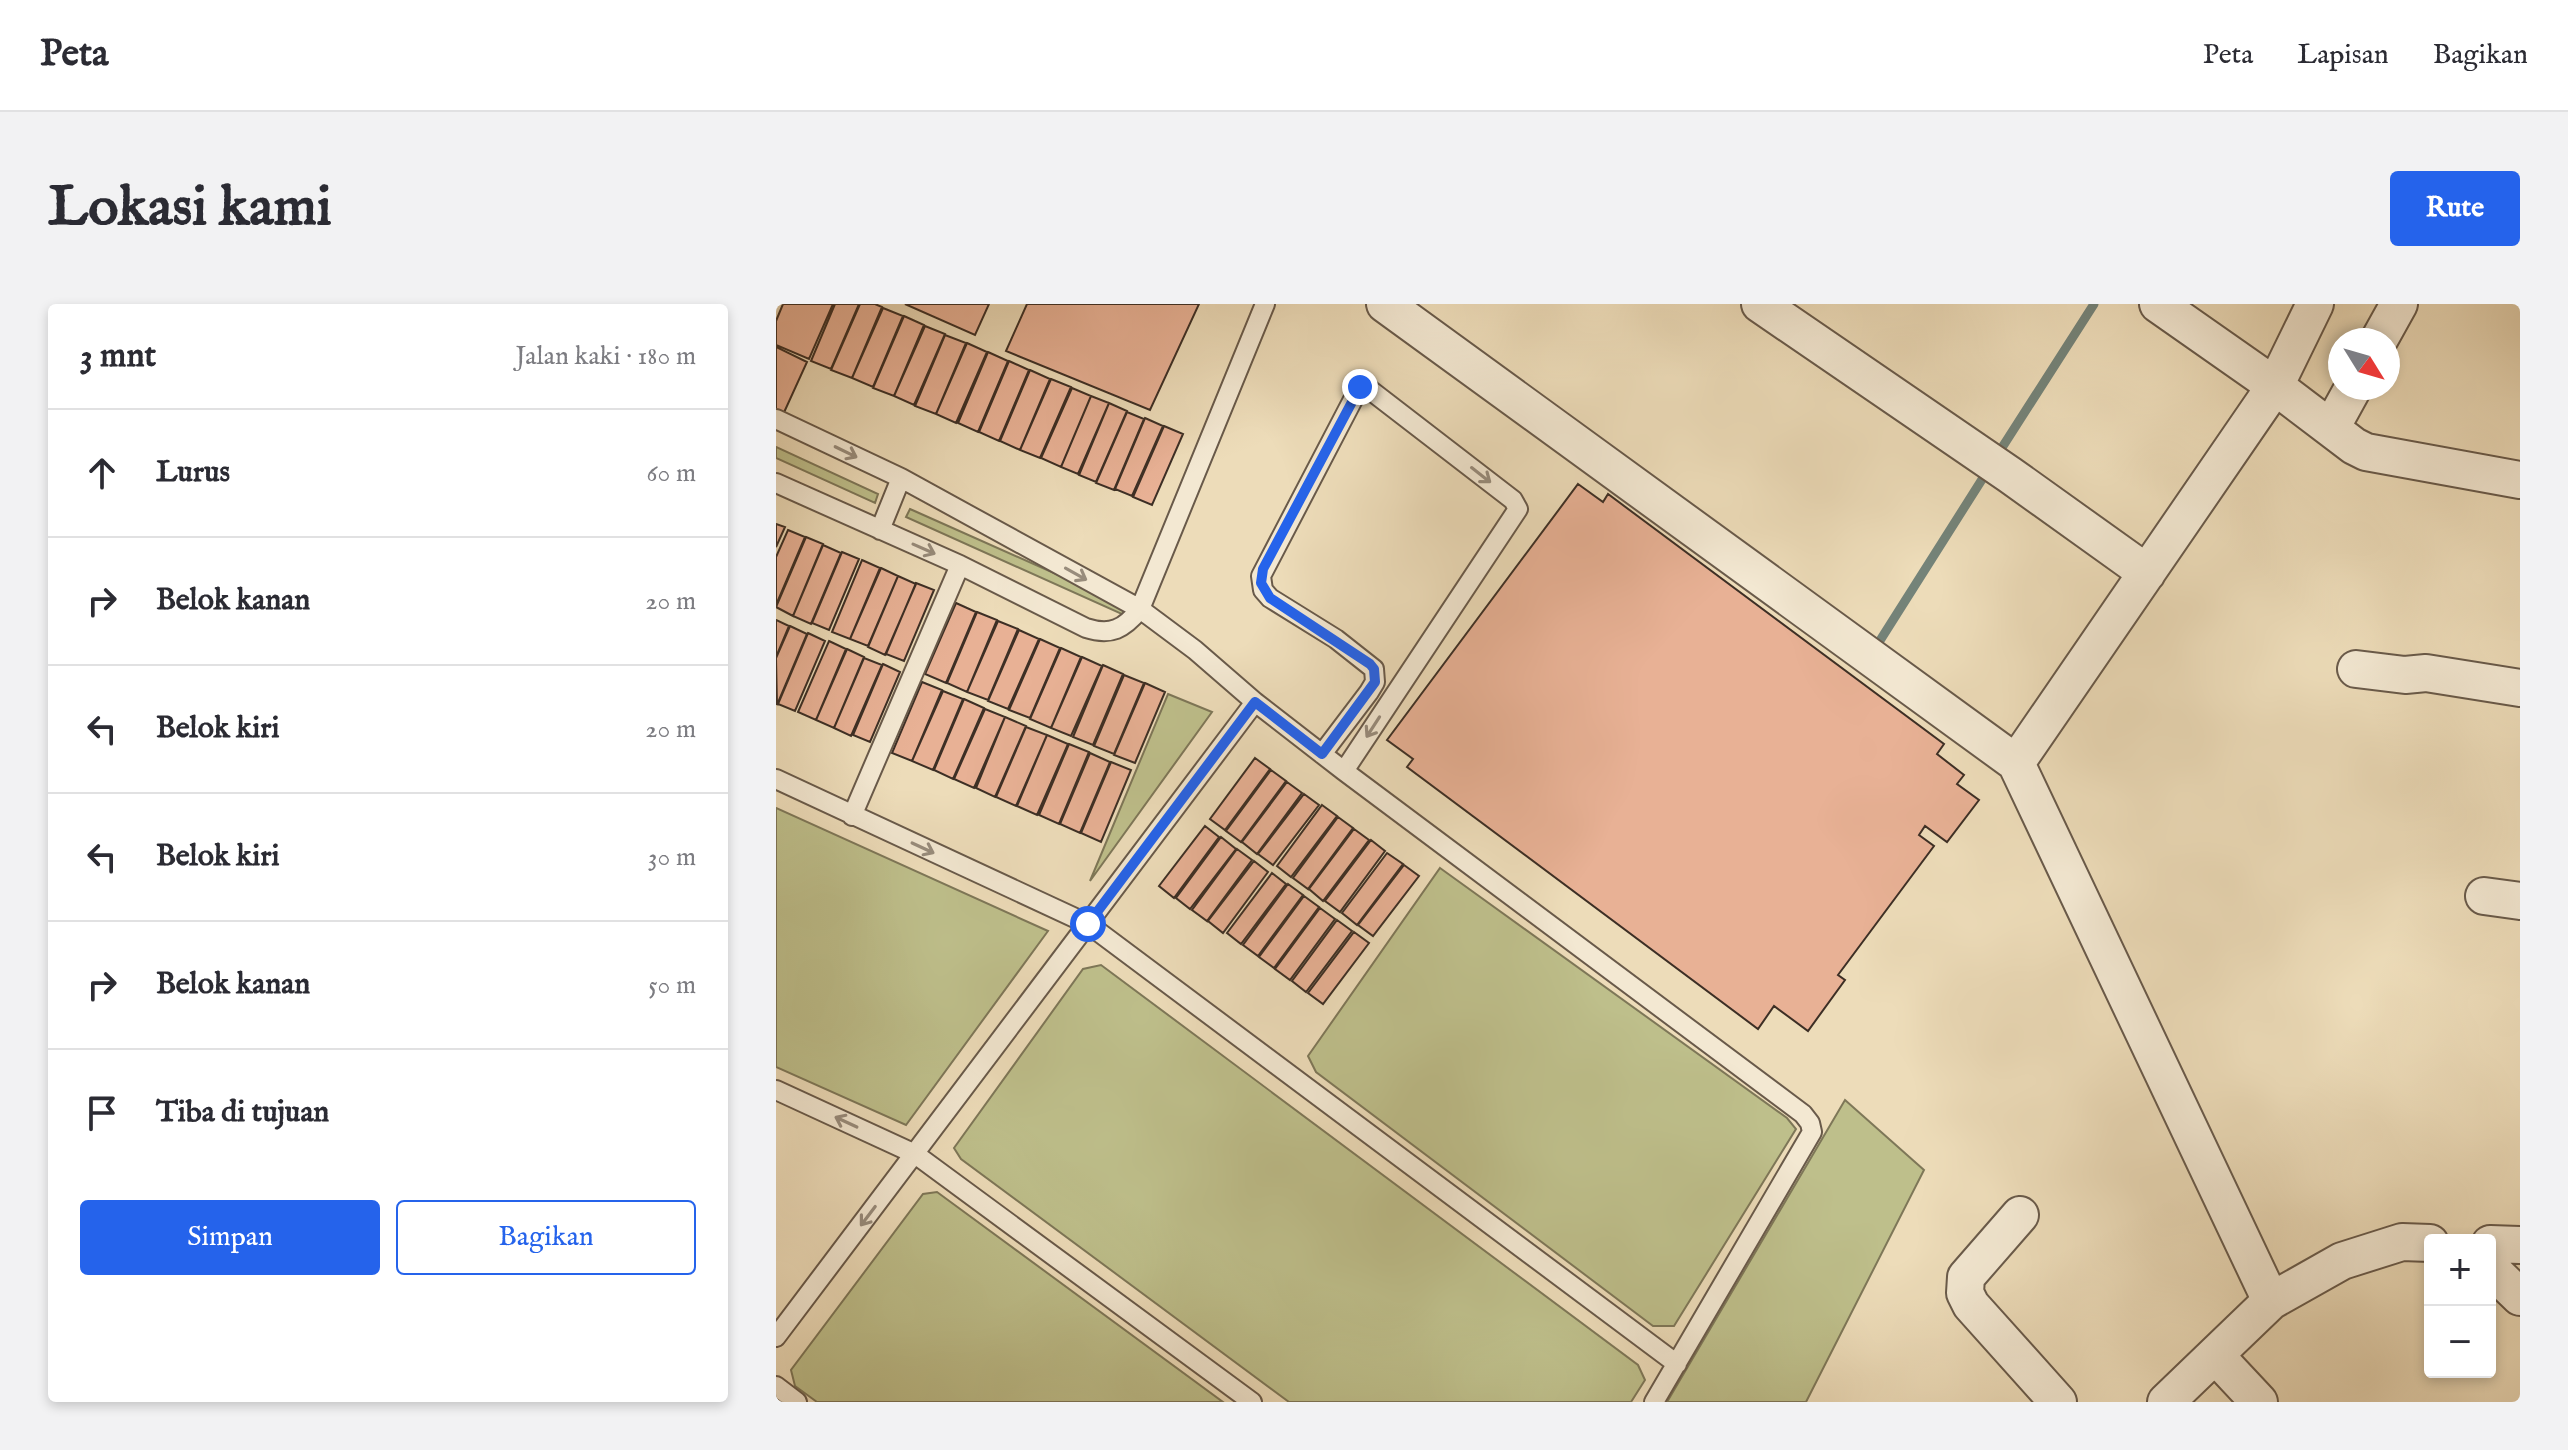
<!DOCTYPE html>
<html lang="id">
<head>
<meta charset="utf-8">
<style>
	body { margin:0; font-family:"IM FELL English",serif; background:#f2f2f3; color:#2b2b33 }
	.controls { position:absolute; right:24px; bottom:24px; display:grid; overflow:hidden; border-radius:8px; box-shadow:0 4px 12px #0003 }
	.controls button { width:72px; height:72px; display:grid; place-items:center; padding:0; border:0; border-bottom:2px solid #e1e1e2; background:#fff; color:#2b2b33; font:40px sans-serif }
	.compass { position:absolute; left:1552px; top:24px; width:72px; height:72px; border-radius:50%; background:#fff; box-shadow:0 4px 12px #0003; rotate:127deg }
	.stop { position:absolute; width:24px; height:24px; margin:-18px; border:6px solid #2563eb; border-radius:50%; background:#fff }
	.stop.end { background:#2563eb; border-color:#fff; box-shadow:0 2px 8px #0008 }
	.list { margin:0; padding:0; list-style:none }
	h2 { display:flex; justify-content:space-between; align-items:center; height:104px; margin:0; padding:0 32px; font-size:34px }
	h2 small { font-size:26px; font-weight:400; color:#7c7c81 }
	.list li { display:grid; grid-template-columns:52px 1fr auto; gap:24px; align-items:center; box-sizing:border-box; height:128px; padding:0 32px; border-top:2px solid #e1e1e2 }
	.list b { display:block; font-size:30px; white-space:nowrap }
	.list em { font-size:26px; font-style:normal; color:#7c7c81 }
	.actions { display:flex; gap:16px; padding:24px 32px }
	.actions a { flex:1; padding:18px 0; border:2px solid #2563eb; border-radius:8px; text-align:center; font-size:28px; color:#2563eb }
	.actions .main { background:#2563eb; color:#fff }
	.icon { flex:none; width:44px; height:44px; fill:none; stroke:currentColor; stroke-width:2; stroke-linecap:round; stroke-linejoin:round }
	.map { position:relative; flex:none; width:1744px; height:1098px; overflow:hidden; border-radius:8px }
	header { display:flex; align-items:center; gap:48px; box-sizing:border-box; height:112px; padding:0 40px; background:#fff; border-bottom:2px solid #e1e1e2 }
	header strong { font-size:38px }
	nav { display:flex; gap:44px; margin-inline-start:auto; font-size:28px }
	.intro { display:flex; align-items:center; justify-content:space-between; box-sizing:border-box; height:192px; padding:0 48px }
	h1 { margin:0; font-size:56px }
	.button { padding:20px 36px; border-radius:8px; background:#2563eb; color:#fff; font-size:28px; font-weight:700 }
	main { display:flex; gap:48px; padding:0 48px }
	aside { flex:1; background:#fff; border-radius:8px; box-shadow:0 4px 12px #0003 }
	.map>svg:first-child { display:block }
	.green { fill:#bebf8b; stroke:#7e7758; stroke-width:2 }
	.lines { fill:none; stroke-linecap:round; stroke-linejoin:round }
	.stream { stroke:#748379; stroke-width:9 }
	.building { fill:#e8b195; stroke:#3d2f25; stroke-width:2 }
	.service-casing { stroke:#695a4a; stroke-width:22 }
	.minor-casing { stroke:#695a4a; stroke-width:40 }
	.service { stroke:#f3e8d2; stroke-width:18 }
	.minor { stroke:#f3e8d2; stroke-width:36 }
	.oneway { stroke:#988c7c }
	.route { stroke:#2563eb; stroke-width:10 }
</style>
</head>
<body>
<header>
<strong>Peta</strong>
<nav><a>Peta</a><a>Lapisan</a><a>Bagikan</a></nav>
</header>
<div class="intro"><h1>Lokasi kami</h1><a class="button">Rute</a></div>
<main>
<aside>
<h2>3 mnt<small>Jalan kaki · 180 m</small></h2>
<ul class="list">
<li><svg class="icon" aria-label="ahead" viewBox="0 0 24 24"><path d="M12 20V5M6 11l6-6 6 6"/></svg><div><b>Lurus</b></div><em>60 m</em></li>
<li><svg class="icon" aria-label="right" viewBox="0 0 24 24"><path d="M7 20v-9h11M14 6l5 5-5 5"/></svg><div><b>Belok kanan</b></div><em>20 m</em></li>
<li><svg class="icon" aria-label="left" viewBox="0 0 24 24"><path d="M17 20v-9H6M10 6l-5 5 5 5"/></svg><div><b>Belok kiri</b></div><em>20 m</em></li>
<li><svg class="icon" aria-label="left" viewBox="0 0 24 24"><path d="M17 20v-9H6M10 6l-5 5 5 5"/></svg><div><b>Belok kiri</b></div><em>30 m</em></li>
<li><svg class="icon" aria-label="right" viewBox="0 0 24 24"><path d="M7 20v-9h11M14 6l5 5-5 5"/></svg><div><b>Belok kanan</b></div><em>50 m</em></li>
<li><svg class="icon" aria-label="arrive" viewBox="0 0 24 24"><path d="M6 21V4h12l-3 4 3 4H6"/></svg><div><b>Tiba di tujuan</b></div></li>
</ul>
<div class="actions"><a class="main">Simpan</a><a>Bagikan</a></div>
</aside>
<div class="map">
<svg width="1744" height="1098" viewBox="0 0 1744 1098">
	<rect width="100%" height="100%" fill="#eddcb9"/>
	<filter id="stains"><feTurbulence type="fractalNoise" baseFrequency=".0025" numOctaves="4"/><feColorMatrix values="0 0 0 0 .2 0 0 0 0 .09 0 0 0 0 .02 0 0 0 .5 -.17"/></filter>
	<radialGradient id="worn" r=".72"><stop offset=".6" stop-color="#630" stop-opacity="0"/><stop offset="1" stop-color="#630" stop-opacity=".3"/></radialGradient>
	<path class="green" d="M0,143L102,190L99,199L0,154Z
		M134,205L352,302L348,311L130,213Z
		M392,390L436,408L314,577Z
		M0,504L272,627L130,821L0,763Z
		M664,564L1011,814L1020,825L898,1022H877L540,768L532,752Z
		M325,661L862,1061L869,1076L855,1098H513L185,855L178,844L307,665Z
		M1069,796L1148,866L1030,1098H891Z
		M161,888L447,1098H41L19,1082L15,1066L147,890Z"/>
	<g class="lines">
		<path class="stream" d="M1220,153L1318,0
			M1098,346L1212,166"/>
	</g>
	<path class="building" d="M7,0H57L33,55L0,41V17Z
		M59,0H83L55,65L35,57Z
		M84,0H99L106,3L76,74L55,66Z
		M129,0H213L199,31Z
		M251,0H423L374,106L230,47Z
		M107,4L127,12L97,83L76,74Z
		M128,12L148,21L118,92L97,84Z
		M149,22L169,30L138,101L118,92Z
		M169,31L190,39L160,110L139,102Z
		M191,39L211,48L180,119L160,110Z
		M0,43L31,58L0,126Z
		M212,48L232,57L202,128L182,119Z
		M233,57L253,66L223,137L203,128Z
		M254,66L274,75L244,146L224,137Z
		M275,75L295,83L264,154L244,146Z
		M296,84L315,92L285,163L265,154Z
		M315,92L333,99L302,170L285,163Z
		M333,99L351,107L320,178L303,171Z
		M351,108L368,115L338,186L320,179Z
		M369,114L387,122L356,192L339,185Z
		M388,122L407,130L376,201L357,193Z
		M802,180L827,198L832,190L1168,440L1161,450L1188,471L1181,480L1203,496L1171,538L1149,522L1143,531L1158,542L1062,671L1069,676L1032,727L998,702L982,725L631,463L637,455L611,436Z
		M0,220L9,223L0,243Z
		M12,226L29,233L0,301V253Z
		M30,233L47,240L17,312L0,303Z
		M47,241L65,249L35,320L17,312Z
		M66,248L83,255L53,326L36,319Z
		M86,256L104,264L74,335L56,328Z
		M105,264L122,272L92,342L74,335Z
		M122,272L140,280L109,351L92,343Z
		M140,279L158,286L128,357L110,350Z
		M180,299L200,308L170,379L149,370Z
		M201,308L221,316L191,388L171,379Z
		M0,316L13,322L0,353Z
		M222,317L242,325L212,396L191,388Z
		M14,322L31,330L1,401L0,354Z
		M243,326L263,335L232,405L212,397Z
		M32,329L49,337L19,407L2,400Z
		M264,335L284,344L254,414L233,406Z
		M53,337L70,345L40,416L22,408Z
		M285,344L305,353L275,424L254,415Z
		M71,345L88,353L58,424L40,416Z
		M306,353L326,362L295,432L275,424Z
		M88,354L106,361L75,432L58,424Z
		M107,360L124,368L94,438L77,431Z
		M327,361L347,370L317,441L297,433Z
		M348,371L368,379L338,450L318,442Z
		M146,378L166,386L136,457L116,449Z
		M369,379L389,388L359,459L338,451Z
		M167,387L187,395L157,466L136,457Z
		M188,395L208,404L177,475L158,466Z
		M209,405L229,413L198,484L178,475Z
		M229,413L250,422L219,493L200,484Z
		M250,423L271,431L240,502L220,493Z
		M271,431L292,440L261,511L241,502Z
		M293,440L313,448L283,520L263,511Z
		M314,449L334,458L304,529L284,520Z
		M479,454L494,465L449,526L434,515Z
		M335,458L355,466L325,538L305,529Z
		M495,466L510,477L465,538L450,527Z
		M511,478L526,489L481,550L466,538Z
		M528,490L543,501L497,561L482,550Z
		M546,501L561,512L515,573L501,562Z
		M562,513L577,524L532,585L517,574Z
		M429,522L443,533L398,594L383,582Z
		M578,525L593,536L547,597L533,585Z
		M445,533L460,545L414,605L400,594Z
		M595,536L609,547L564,608L549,597Z
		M461,545L476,556L431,617L416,606Z
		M611,549L627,560L581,621L566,609Z
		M478,557L492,568L447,629L432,617Z
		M628,561L643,572L597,632L582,621Z
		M496,569L510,580L465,640L451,629Z
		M512,580L527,591L482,652L467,641Z
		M528,592L543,603L498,664L483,653Z
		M544,604L559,615L514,676L499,665Z
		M561,616L576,627L530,688L516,677Z
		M578,628L593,639L547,700L532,689Z"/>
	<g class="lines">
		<defs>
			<path id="service" d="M0,115L125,174L364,305L419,346L479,398L568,467L1027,810L1034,819L1036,828L878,1098
				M0,179L184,261L310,324C335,332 348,325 364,305L489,0
				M104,226L125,174
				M546,450L593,388L599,378L598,365L560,335L494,294L487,286L485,272L582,86L589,82L737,196L742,205L568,467
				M0,475L312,620L901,1060
				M76,512L184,261
				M0,786L139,850L476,1098
				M0,1033L479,398
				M0,1082L21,1098"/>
			<path id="minor" d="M609,0L1240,459L1495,997
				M984,0L1234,171L1371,269
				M1382,0L1499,82L1578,142L1590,148L1744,176
				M1603,36L1623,0
				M1555,124L1577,84
				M1580,365L1629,371L1650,369L1744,384
				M1240,459L1499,82L1539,0
				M1708,592L1744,597
				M1244,911L1190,973L1189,989L1195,1001L1282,1098
				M1714,940L1744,941
				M1714,964L1744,993
				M1439,1051L1483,1098
				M1390,1098L1495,997L1566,957L1626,938L1654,939"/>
		</defs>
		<use href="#service" class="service-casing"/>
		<use href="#minor" class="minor-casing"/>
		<use href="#service" class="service"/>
		<use href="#minor" class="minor"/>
	</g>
	<defs><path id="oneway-shaft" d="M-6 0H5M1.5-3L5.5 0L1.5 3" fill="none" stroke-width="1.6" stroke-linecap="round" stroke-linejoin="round" transform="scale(2)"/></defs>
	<g class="oneway">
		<use href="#oneway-shaft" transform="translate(70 148) rotate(26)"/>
		<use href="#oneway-shaft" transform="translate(705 171) rotate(38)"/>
		<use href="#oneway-shaft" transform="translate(148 245) rotate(24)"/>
		<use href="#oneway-shaft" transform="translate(300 270) rotate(29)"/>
		<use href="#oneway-shaft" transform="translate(597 423) rotate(123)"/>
		<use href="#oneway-shaft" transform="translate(147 544) rotate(25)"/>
		<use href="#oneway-shaft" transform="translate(70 818) rotate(-155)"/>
		<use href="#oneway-shaft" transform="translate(92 912) rotate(127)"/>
	</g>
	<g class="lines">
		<path class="route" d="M312,620L479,398L546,450L599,378L598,365L594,360L494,294L485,279L487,265L584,83"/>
	</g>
	<rect width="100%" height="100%" filter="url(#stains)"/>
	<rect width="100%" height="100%" fill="url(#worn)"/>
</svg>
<div class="controls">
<button>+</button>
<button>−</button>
</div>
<svg class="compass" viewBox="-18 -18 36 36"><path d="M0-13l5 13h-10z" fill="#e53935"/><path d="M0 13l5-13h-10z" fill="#7c7c81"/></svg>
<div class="stop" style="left:312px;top:620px"></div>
<div class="stop end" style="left:584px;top:83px"></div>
</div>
</main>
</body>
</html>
